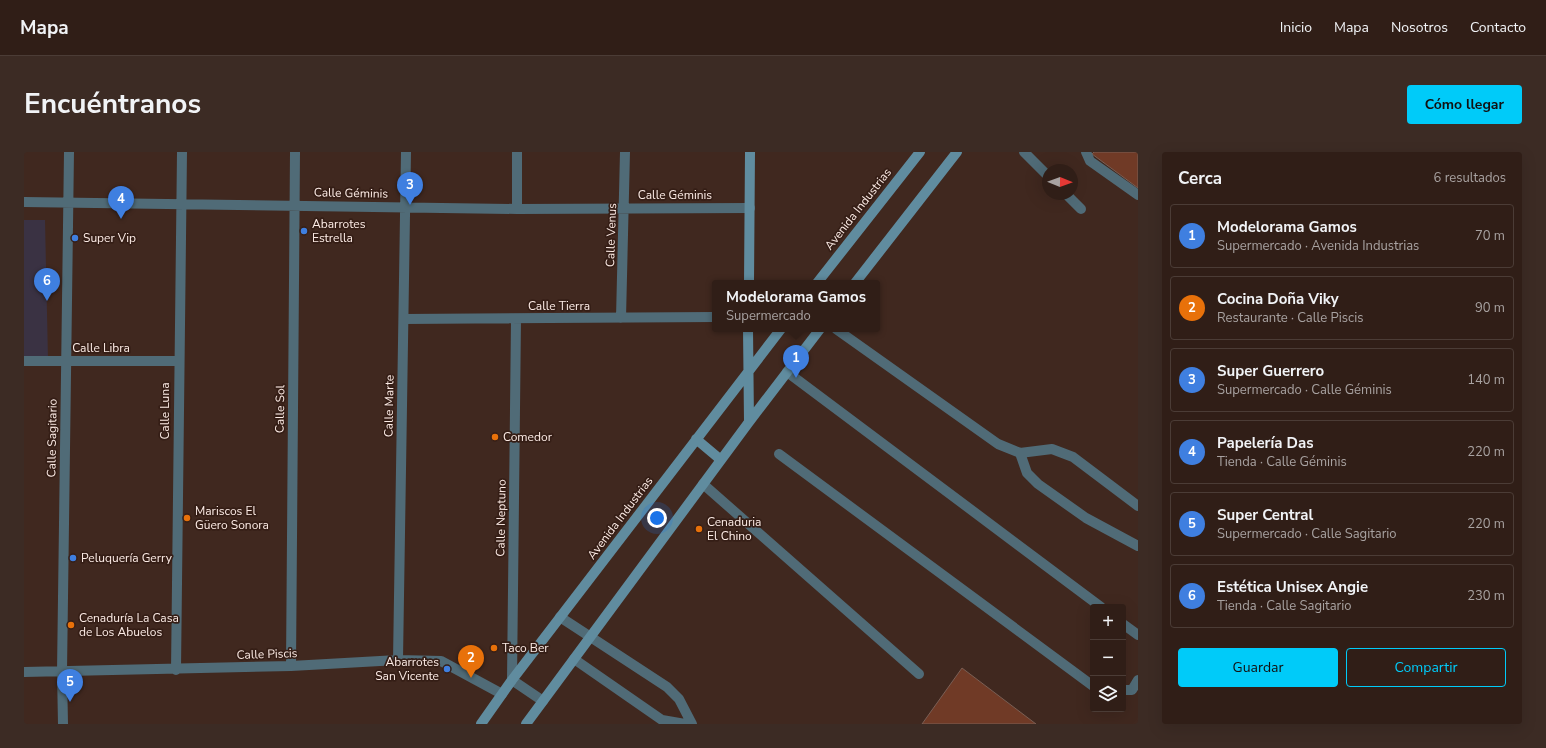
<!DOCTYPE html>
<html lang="es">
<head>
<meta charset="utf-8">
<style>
	body { margin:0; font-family:"Nunito Sans",sans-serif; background:#3c2b24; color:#f1f3f6 }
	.controls { position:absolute; right:12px; bottom:12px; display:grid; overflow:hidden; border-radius:4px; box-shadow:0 4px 16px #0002 }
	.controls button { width:36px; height:36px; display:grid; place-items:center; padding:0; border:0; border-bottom:1px solid #4b3c36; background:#301e17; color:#f1f3f6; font:20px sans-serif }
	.compass { position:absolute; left:1018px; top:12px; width:36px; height:36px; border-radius:50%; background:#301e17; box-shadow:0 4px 16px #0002; rotate:91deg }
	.you { position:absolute; left:633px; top:366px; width:14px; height:14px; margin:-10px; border:3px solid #fff; border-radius:50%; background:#1a73e8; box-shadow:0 0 0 6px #1a73e833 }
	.badge { display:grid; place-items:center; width:26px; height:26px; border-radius:50%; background:#00cbf9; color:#fff; font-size:13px; font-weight:700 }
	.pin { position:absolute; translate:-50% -33px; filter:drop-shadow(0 1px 2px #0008) }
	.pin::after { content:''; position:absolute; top:21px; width:14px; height:12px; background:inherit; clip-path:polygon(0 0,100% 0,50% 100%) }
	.popup { position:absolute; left:688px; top:128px; width:168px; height:52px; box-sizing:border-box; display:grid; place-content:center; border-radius:4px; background:#301e17; filter:drop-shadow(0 1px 3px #0005); font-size:13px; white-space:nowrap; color:#a8a2a1 }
	.popup b { font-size:15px; color:#f1f3f6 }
	.popup::after { content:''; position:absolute; left:50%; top:100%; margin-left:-8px; border:8px solid transparent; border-top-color:#301e17 }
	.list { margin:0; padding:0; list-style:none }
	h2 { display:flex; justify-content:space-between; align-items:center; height:52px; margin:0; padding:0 16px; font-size:17px }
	h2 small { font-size:13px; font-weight:400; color:#a8a2a1 }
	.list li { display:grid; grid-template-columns:26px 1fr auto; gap:12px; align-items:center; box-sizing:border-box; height:64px; margin:0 8px 8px; padding:0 8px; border:1px solid #4b3c36; border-radius:4px }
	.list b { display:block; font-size:15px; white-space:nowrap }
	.list p { margin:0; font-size:13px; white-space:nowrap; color:#a8a2a1 }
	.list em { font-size:13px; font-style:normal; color:#a8a2a1 }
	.actions { display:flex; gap:8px; padding:12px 16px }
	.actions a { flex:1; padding:9px 0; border:1px solid #00cbf9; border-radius:4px; text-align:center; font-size:14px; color:#00cbf9 }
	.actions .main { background:#00cbf9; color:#111 }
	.icon { flex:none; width:22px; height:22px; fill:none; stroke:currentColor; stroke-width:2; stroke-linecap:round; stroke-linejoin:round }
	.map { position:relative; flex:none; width:1114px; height:572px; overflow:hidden; border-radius:4px }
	header { display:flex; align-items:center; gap:24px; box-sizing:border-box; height:56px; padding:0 20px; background:#301e17; border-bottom:1px solid #4b3c36 }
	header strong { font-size:19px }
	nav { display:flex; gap:22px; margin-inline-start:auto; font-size:14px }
	.intro { display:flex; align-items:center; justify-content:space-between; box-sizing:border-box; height:96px; padding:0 24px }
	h1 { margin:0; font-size:28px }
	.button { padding:10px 18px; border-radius:4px; background:#00cbf9; color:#111; font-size:14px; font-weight:700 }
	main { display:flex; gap:24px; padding:0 24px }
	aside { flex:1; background:#301e17; border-radius:4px; box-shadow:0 4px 16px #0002 }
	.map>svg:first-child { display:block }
	.education { fill:#3a3243 }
	.building { fill:#703a26; stroke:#7a5f54 }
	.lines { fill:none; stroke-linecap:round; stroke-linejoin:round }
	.lane { stroke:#506b77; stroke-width:10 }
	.street { stroke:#506b77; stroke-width:10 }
	.secondary { stroke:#608c9f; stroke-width:10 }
	.shop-dot { fill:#3f7fe0; stroke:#351e16; stroke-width:1.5 }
	.food-dot { fill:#e8710a; stroke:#351e16; stroke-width:1.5 }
	.labels { text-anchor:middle; stroke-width:3.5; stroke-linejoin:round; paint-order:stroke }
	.street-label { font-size:12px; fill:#fdece6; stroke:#351e16 }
	.poi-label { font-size:12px; fill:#fdece6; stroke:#351e16; text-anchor:start }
</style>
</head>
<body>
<header>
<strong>Mapa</strong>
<nav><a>Inicio</a><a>Mapa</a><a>Nosotros</a><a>Contacto</a></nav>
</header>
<div class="intro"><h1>Encuéntranos</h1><a class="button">Cómo llegar</a></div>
<main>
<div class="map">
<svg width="1114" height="572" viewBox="0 0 1114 572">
	<rect width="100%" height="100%" fill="#40281f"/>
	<path class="education" d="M0,68H21L24,207L0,206Z"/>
	<path class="building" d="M1070,0H1114V36L1068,2Z
		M938,516L1012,572H898Z"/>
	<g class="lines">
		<path class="lane" d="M1000,0L1024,24
			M1062,0L1066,9L1114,43
			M1042,42L1057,57
			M812,177L974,292L996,301L1028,297L1049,305L1114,354
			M763,220L1077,455
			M996,301L1003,321L1014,332L1062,366L1114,394
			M755,302L1069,534
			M679,332L895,522
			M536,465L643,535L655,547L668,572
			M1099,472L1114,483
			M550,507L638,568L661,572
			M1099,538H1108L1114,528"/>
		<path class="street" d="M0,50L493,57L726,56
			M493,57V0
			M597,166L601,0
			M380,167L691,165
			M492,167L488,528L519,549
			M0,209H155
			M374,508L382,0
			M267,514L271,0
			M152,518L158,0
			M0,520L267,514L374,508L417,509L478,542
			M39,572L38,520L45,0"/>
		<path class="secondary" d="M725,131L726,0
			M793,131L896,0
			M831,131L933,0
			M724,177L725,270
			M672,287L697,308
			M457,572L488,528L757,177
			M502,572L725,270L796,177"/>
	</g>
	<g class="shop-dot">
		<circle cx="280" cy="79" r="4"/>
		<circle cx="51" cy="86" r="4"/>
		<circle cx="49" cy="406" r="4"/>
		<circle cx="423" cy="517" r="4"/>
	</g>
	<g class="food-dot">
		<circle cx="471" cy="285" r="4"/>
		<circle cx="163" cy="366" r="4"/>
		<circle cx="675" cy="377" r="4"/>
		<circle cx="47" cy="473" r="4"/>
		<circle cx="470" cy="496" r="4"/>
	</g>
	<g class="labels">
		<g class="street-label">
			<text transform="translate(327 41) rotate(1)" y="4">Calle Géminis</text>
			<text x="651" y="47">Calle Géminis</text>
			<text transform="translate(834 57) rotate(-52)" y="4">Avenida Industrias</text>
			<text transform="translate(587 83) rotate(-88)" y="4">Calle Venus</text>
			<text x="535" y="158">Calle Tierra</text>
			<text x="77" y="200">Calle Libra</text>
			<text transform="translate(365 254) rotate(-89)" y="4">Calle Marte</text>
			<text transform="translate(256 257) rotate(-89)" y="4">Calle Sol</text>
			<text transform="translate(141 259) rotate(-90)" y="4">Calle Luna</text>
			<text transform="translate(28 286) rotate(-89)" y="4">Calle Sagitario</text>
			<text transform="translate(477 366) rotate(-89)" y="4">Calle Neptuno</text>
			<text transform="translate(596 366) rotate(-53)" y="4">Avenida Industrias</text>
			<text transform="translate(243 502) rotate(-2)" y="4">Calle Piscis</text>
		</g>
		<g class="poi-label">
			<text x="288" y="76">Abarrotes<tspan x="288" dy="14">Estrella</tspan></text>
			<text x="59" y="90">Super Vip</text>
			<text x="479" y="289">Comedor</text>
			<text x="171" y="363">Mariscos El<tspan x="171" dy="14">Güero Sonora</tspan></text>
			<text x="683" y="374">Cenaduria<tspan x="683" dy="14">El Chino</tspan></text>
			<text x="57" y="410">Peluquería Gerry</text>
			<text x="55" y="470">Cenaduría La Casa<tspan x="55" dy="14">de Los Abuelos</tspan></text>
			<text x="478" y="500">Taco Ber</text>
			<text x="415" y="514" text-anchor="end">Abarrotes<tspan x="415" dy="14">San Vicente</tspan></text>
		</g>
	</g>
</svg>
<div class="controls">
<button>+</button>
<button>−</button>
<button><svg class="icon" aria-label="layers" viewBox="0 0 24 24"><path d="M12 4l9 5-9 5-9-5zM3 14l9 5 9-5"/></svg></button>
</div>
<svg class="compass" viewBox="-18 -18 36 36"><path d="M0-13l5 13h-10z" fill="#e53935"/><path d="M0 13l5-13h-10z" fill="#a8a2a1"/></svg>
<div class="you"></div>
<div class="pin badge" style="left:772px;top:226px;background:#3f7fe0">1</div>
<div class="popup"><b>Modelorama Gamos</b>Supermercado</div>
<div class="pin badge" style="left:447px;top:526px;background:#e8710a">2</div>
<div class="pin badge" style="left:386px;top:53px;background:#3f7fe0">3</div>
<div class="pin badge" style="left:97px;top:67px;background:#3f7fe0">4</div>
<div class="pin badge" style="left:46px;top:550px;background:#3f7fe0">5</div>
<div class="pin badge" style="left:23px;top:149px;background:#3f7fe0">6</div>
</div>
<aside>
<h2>Cerca<small>6 resultados</small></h2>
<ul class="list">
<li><span class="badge" style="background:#3f7fe0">1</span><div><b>Modelorama Gamos</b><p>Supermercado · Avenida Industrias</p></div><em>70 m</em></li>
<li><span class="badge" style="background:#e8710a">2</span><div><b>Cocina Doña Viky</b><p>Restaurante · Calle Piscis</p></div><em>90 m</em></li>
<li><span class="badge" style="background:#3f7fe0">3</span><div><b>Super Guerrero</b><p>Supermercado · Calle Géminis</p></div><em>140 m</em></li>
<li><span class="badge" style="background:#3f7fe0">4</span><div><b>Papelería Das</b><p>Tienda · Calle Géminis</p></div><em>220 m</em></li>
<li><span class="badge" style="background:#3f7fe0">5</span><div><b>Super Central</b><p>Supermercado · Calle Sagitario</p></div><em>220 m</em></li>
<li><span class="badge" style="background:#3f7fe0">6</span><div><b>Estética Unisex Angie</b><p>Tienda · Calle Sagitario</p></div><em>230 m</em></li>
</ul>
<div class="actions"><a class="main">Guardar</a><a>Compartir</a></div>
</aside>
</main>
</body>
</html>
